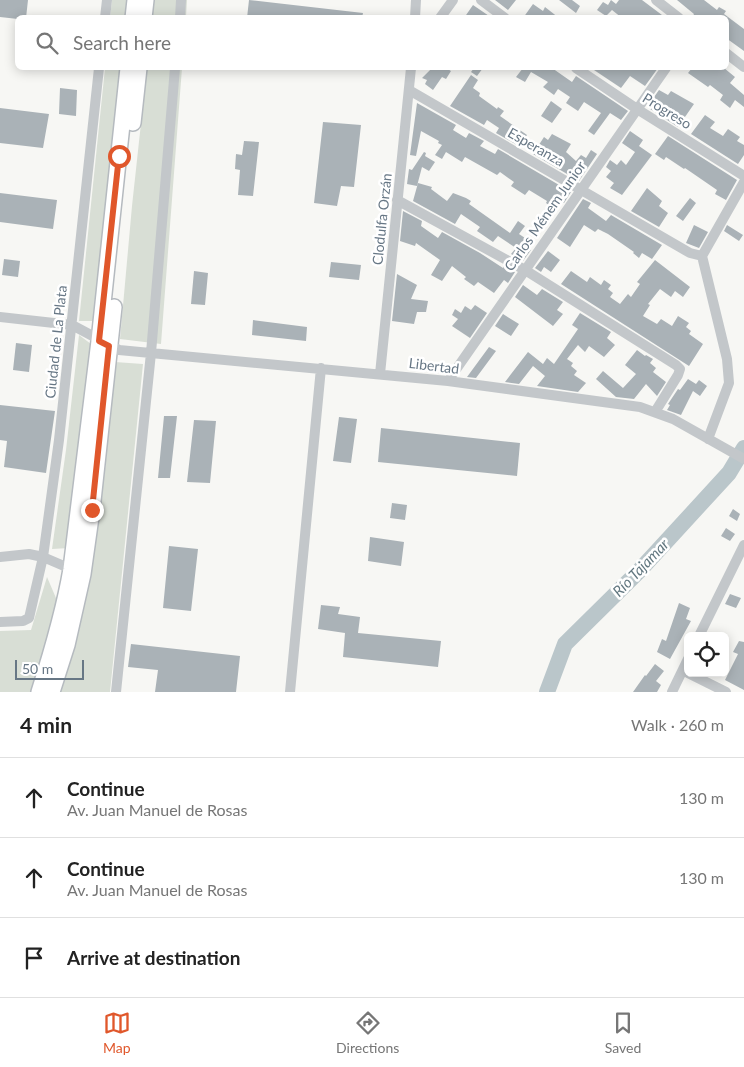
<!DOCTYPE html>
<html lang="en">
<head>
<meta charset="utf-8">
<style>
	body { margin:0; font-family:Lato,sans-serif; background:#f6f6f6; color:#222 }
	.controls { position:absolute; right:15px; bottom:15px; display:grid; overflow:hidden; border-radius:8px; box-shadow:0 2px 12px #0003 }
	.controls button { width:45px; height:45px; display:grid; place-items:center; padding:0; border:0; border-bottom:1px solid #e0e0e0; background:#fff; color:#222; font:25px sans-serif }
	.scale { position:absolute; left:15px; bottom:12px; width:69px; box-sizing:border-box; padding-left:5px; border:2px solid #677785; border-top:0; font-size:14px; line-height:18px; white-space:nowrap; color:#677785; -webkit-text-stroke:4px #fff; paint-order:stroke }
	.stop { position:absolute; width:15px; height:15px; margin:-11px; border:4px solid #e0572b; border-radius:50%; background:#fff }
	.stop.end { background:#e0572b; border-color:#fff; box-shadow:0 1px 5px #0008 }
	.list { margin:0; padding:0; list-style:none }
	h2 { display:flex; justify-content:space-between; align-items:center; height:65px; margin:0; padding:0 20px; font-size:21px }
	h2 small { font-size:16px; font-weight:400; color:#767676 }
	.list li { display:grid; grid-template-columns:32px 1fr auto; gap:15px; align-items:center; box-sizing:border-box; height:80px; padding:0 20px; border-top:1px solid #e0e0e0 }
	.list b { display:block; font-size:19px; white-space:nowrap }
	.list p { margin:0; font-size:16px; white-space:nowrap; color:#767676 }
	.list em { font-size:16px; font-style:normal; color:#767676 }
	.icon { flex:none; width:28px; height:28px; fill:none; stroke:currentColor; stroke-width:2; stroke-linecap:round; stroke-linejoin:round }
	.map { position:relative; flex:none; width:744px; height:692px; overflow:hidden }
	.search { position:absolute; background:#fff; box-shadow:0 2px 12px #0003; left:15px; right:15px; top:15px; height:55px; display:flex; align-items:center; gap:12px; box-sizing:border-box; padding:0 18px; border-radius:8px; color:#767676; font-size:19px }
	.sheet { height:305px; background:#fff }
	nav { display:flex; justify-content:space-around; align-items:center; box-sizing:border-box; height:70px; border-top:1px solid #e0e0e0; background:#fff; font-size:14px; color:#767676 }
	nav a { display:grid; justify-items:center; gap:2px }
	nav .on { color:#e0572b }
	.map>svg:first-child { display:block }
	.green { fill:#d8ded5 }
	.lines { fill:none; stroke-linecap:round; stroke-linejoin:round }
	.river { stroke:#bac6ca; stroke-width:16 }
	.building { fill:#aab2b7 }
	.secondary-casing { stroke:#b5babf; stroke-width:18 }
	.street { stroke:#c3c7ca; stroke-width:10 }
	.secondary { stroke:#fff; stroke-width:15 }
	.route { stroke:#e0572b; stroke-width:6 }
	.labels { text-anchor:middle; stroke-width:5; stroke-linejoin:round; paint-order:stroke }
	.street-label { font-size:14px; fill:#677785; stroke:#fff }
	.water-label { font-size:15px; font-style:italic; fill:#637881; stroke:#fff }
</style>
</head>
<body>
<div class="map">
<svg width="744" height="692" viewBox="0 0 744 692">
	<rect width="100%" height="100%" fill="#f7f7f4"/>
	<path class="green" d="M112,0H129L127,17L110,18Z
		M154,0H187L186,17L152,18Z
		M105,68H122L97,321H79Z
		M147,68H182L161,344L120,339L132,206Z
		M79,335L95,347L69,548L52,549L66,450Z
		M115,362L143,364L110,692H60L81,614L105,470Z
		M47,577L59,605L34,692H0V631L31,630Z"/>
	<g class="lines">
		<path class="river" d="M547,692L565,644L640,570L729,473L744,448"/>
	</g>
	<path class="building" d="M0,0H28L26,18H18V19L0,17Z
		M249,0L363,13L362,18H247Z
		M495,0H516L508,10Z
		M559,0H572L580,6L576,13Z
		M611,0L616,4L619,0H642L666,18H622L612,10L606,16L597,10L603,2L608,5Z
		M677,0H704L717,10L719,7L726,11L724,14L744,29V51L726,38V18H692L694,14Z
		M533,4L543,11L545,7L559,18H523Z
		M473,5L492,18H464Z
		M432,68H446L451,71L446,79L442,77L433,90L425,84L427,80L422,78Z
		M474,68H483L477,76L471,72Z
		M523,68H552L572,82L576,76L628,111L621,120L610,113L594,135L588,131L601,113L584,102L578,111L566,103L570,97L558,89L554,95L543,87L548,82L531,72L525,82L516,77Z
		M591,68H658L645,86L630,76L621,88Z
		M692,68H724L735,77L730,83L744,95V107L735,100L730,108L720,100L723,95L710,85L708,87L688,73Z
		M471,75L478,80L473,88L480,93L479,96L497,109L498,107L504,111L500,116L527,135L519,146L496,133L499,128L487,120L484,125L450,106Z
		M60,88L77,90L76,116L59,114Z
		M659,90L668,95L671,91L694,104L678,127L647,107Z
		M551,101L562,109L552,123L541,116Z
		M417,103L456,125L453,130L466,138L469,133L484,141L480,146L495,154L498,149L571,192L564,203L559,200L553,208L546,203L547,201L529,190L525,195L511,186L514,182L500,172L497,175L465,157L462,162L446,152L442,159L435,155L442,145L438,143L439,141L421,131L416,156L410,155Z
		M0,108L49,114L43,148L0,143Z
		M705,115L715,122L710,128L723,136L728,129L740,137L737,141L744,145V155L738,164L691,134Z
		M323,122L361,125L354,187L341,186L337,206L314,203Z
		M630,131L643,140L639,146L652,155L622,195L610,188L614,183L606,177L611,171L606,167L610,160L617,165L621,160L626,165L635,152L622,143Z
		M552,134L571,144L566,152L576,161L581,155L586,158L591,150L597,154L579,181L533,154L544,137L548,140Z
		M668,136L737,180L726,200L715,194L717,190L685,168L684,169L666,157L664,160L655,154Z
		M244,141L259,142L253,196L238,195L240,170L235,169L236,154L242,155Z
		M424,152L426,153L425,156L435,162L429,171L422,167L417,186L407,184L409,169L412,170Z
		M418,183L432,187L431,189L447,201L453,193L466,198L471,201L469,204L510,233L518,221L525,226L519,234L531,242L527,247L531,250L523,261L511,254L516,248L498,236L493,242L477,231L480,227L461,214L455,224L413,201Z
		M647,188L662,201L659,206L668,213L659,227L631,211Z
		M0,193L57,200L53,229L0,222Z
		M690,198L696,203L683,221L676,216Z
		M583,199L591,203L588,208L606,221L611,215L662,245L652,259L642,253L639,258L633,253L634,252L608,234L598,229L595,232L584,225L570,247L557,238Z
		M403,211L422,221L421,226L438,238L442,232L480,253L503,268L504,266L515,272L508,283L504,280L494,293L478,282L474,286L464,279L466,277L452,266L442,281L431,275L440,260L416,243L415,246L400,241Z
		M694,225L708,232L699,248L686,243Z
		M727,225L743,235L739,241L724,231Z
		M548,251L560,260L551,272L544,267L541,272L535,268Z
		M4,259L20,261L18,277L2,275Z
		M655,260L690,287L683,297L675,291L671,297L660,289L648,304L650,305L643,316L657,324L661,319L672,326L678,316L689,323L686,327L691,331L689,334L703,344L689,366L561,284L571,271L587,282L590,277L601,285L604,280L611,285L608,289L613,293L610,297L620,304L628,294L631,297L640,284L637,282Z
		M331,262L361,265L359,280L329,277Z
		M194,271L208,273L205,305L191,304Z
		M397,274L417,285L411,299L428,301L426,312H417L414,324L392,321Z
		M523,285L537,295L542,289L563,302L557,310L563,314L553,326L515,297Z
		M475,305L487,313L470,338L452,326L458,319L452,315L455,309L461,313L465,306L471,310Z
		M580,313L611,332L607,338L615,345L604,357L589,346L585,352L578,345L567,359L573,363L571,366L577,371L574,375L586,383L578,392L537,386L545,376L533,366L519,384L505,382L528,352L543,364L547,358L554,364L578,329L572,325Z
		M503,314L519,324L511,336L495,326Z
		M253,320L307,327L306,341L252,335Z
		M16,343L32,345L29,372L13,370Z
		M489,347L496,351L476,378L467,377Z
		M637,350L645,356L646,355L653,359L650,363L656,368L653,372L666,382L657,396L646,384L634,399L616,397L596,379L603,371L623,388L636,374L625,365Z
		M688,379L696,384L699,380L707,386L700,396L693,391L681,415L667,410L670,405L668,404L678,389L680,390Z
		M0,405L55,411L46,473L4,467L7,441L0,440Z
		M164,416H177L170,478H158Z
		M339,417L357,419L351,463L333,461Z
		M194,420L216,421L210,483L187,482Z
		M381,428L520,443L517,476L378,462Z
		M392,503L407,505L405,520L390,518Z
		M733,509L740,514L737,521L729,516Z
		M726,528L735,534L730,541L721,536Z
		M370,537L404,542L401,566L368,561Z
		M169,546L198,549L191,611L163,608Z
		M730,594L741,598L736,608L725,604Z
		M679,603L690,608L686,619L691,621L670,659L657,652L662,639L666,641Z
		M321,605L340,607L338,614L360,617L358,633L441,641L438,667L343,657L345,633L318,629Z
		M739,641L744,642V690L725,680L738,654L733,652Z
		M131,644L240,656L236,692H155L158,670L128,667Z
		M655,664L664,671L656,681L661,685L657,692H633L645,675L646,676Z"/>
	<g class="lines">
		<defs>
			<path id="secondary" d="M133,18L135,0
				M144,18L146,0
				M133,123L139,68
				M39,692C52,651 64,611 71,569L99,341L128,68
				M52,692L67,645L83,574L92,510L114,307"/>
		</defs>
		<use href="#secondary" class="secondary-casing"/>
		<path class="street" d="M481,0L505,18
			M656,0L679,18
			M105,18L107,0
			M180,18L181,0
			M415,18L416,0
			M440,18L453,0
			M726,53L744,67
			M576,68L637,109L744,176
			M409,90L690,253L702,256
			M397,200L525,270L676,365L680,369L678,375L655,412
			M0,317L72,325L119,350L448,381L640,407L673,419L744,459
			M380,374L411,68
			M448,381L666,68
			M708,439L729,383L727,359L702,256L744,182
			M0,557L29,554L43,557L71,569
			M0,622L23,621L29,618L43,557L59,440L99,68
			M699,636L744,545
			M688,673L726,692
			M116,692L151,353L175,68
			M290,692L321,368
			M672,692L688,659"/>
		<use href="#secondary" class="secondary"/>
	</g>
	<g class="lines">
		<path class="route" d="M92,510L109,346L99,341L119,156"/>
	</g>
	<g class="labels">
		<g class="street-label">
			<text transform="translate(667 111) rotate(32)" y="5">Progreso</text>
			<text transform="translate(536 147) rotate(30)" y="5">Esperanza</text>
			<text transform="translate(545 216) rotate(-55)" y="5">Carlos Ménem Junior</text>
			<text transform="translate(382 219) rotate(-84)" y="5">Clodulfa Orzán</text>
			<text transform="translate(56 342) rotate(-84)" y="5">Ciudad de La Plata</text>
			<text transform="translate(434 366) rotate(7)" y="5">Libertad</text>
		</g>
		<g class="water-label">
			<text transform="translate(641 568) rotate(-46)" y="5">Río Tajamar</text>
		</g>
	</g>
</svg>
<div class="controls">
<button><svg class="icon" aria-label="locate" viewBox="0 0 24 24"><circle cx="12" cy="12" r="6"/><path d="M12 2v4M12 18v4M2 12h4M18 12h4"/></svg></button>
</div>
<div class="scale">50 m</div>
<div class="stop" style="left:119px;top:156px"></div>
<div class="stop end" style="left:92px;top:510px"></div>
<div class="search"><svg class="icon" aria-label="search" viewBox="0 0 24 24"><circle cx="10" cy="10" r="6"/><path d="M15 15l6 6"/></svg>Search here</div>
</div>
<section class="sheet">
<h2>4 min<small>Walk · 260 m</small></h2>
<ul class="list">
<li><svg class="icon" aria-label="ahead" viewBox="0 0 24 24"><path d="M12 20V5M6 11l6-6 6 6"/></svg><div><b>Continue</b><p>Av. Juan Manuel de Rosas</p></div><em>130 m</em></li>
<li><svg class="icon" aria-label="ahead" viewBox="0 0 24 24"><path d="M12 20V5M6 11l6-6 6 6"/></svg><div><b>Continue</b><p>Av. Juan Manuel de Rosas</p></div><em>130 m</em></li>
<li><svg class="icon" aria-label="arrive" viewBox="0 0 24 24"><path d="M6 21V4h12l-3 4 3 4H6"/></svg><div><b>Arrive at destination</b></div></li>
</ul>
</section>
<nav>
<a class="on"><svg class="icon" aria-label="map" viewBox="0 0 24 24"><path d="M3 6l6-2 6 2 6-2v14l-6 2-6-2-6 2zM9 4v14M15 6v14"/></svg>Map</a>
<a><svg class="icon" aria-label="directions" viewBox="0 0 24 24"><path d="M12 3l9 9-9 9-9-9zM9 14v-3h6M13 9l2 2-2 2"/></svg>Directions</a>
<a><svg class="icon" aria-label="saved" viewBox="0 0 24 24"><path d="M7 4h10v16l-5-4-5 4z"/></svg>Saved</a>
</nav>
</body>
</html>
